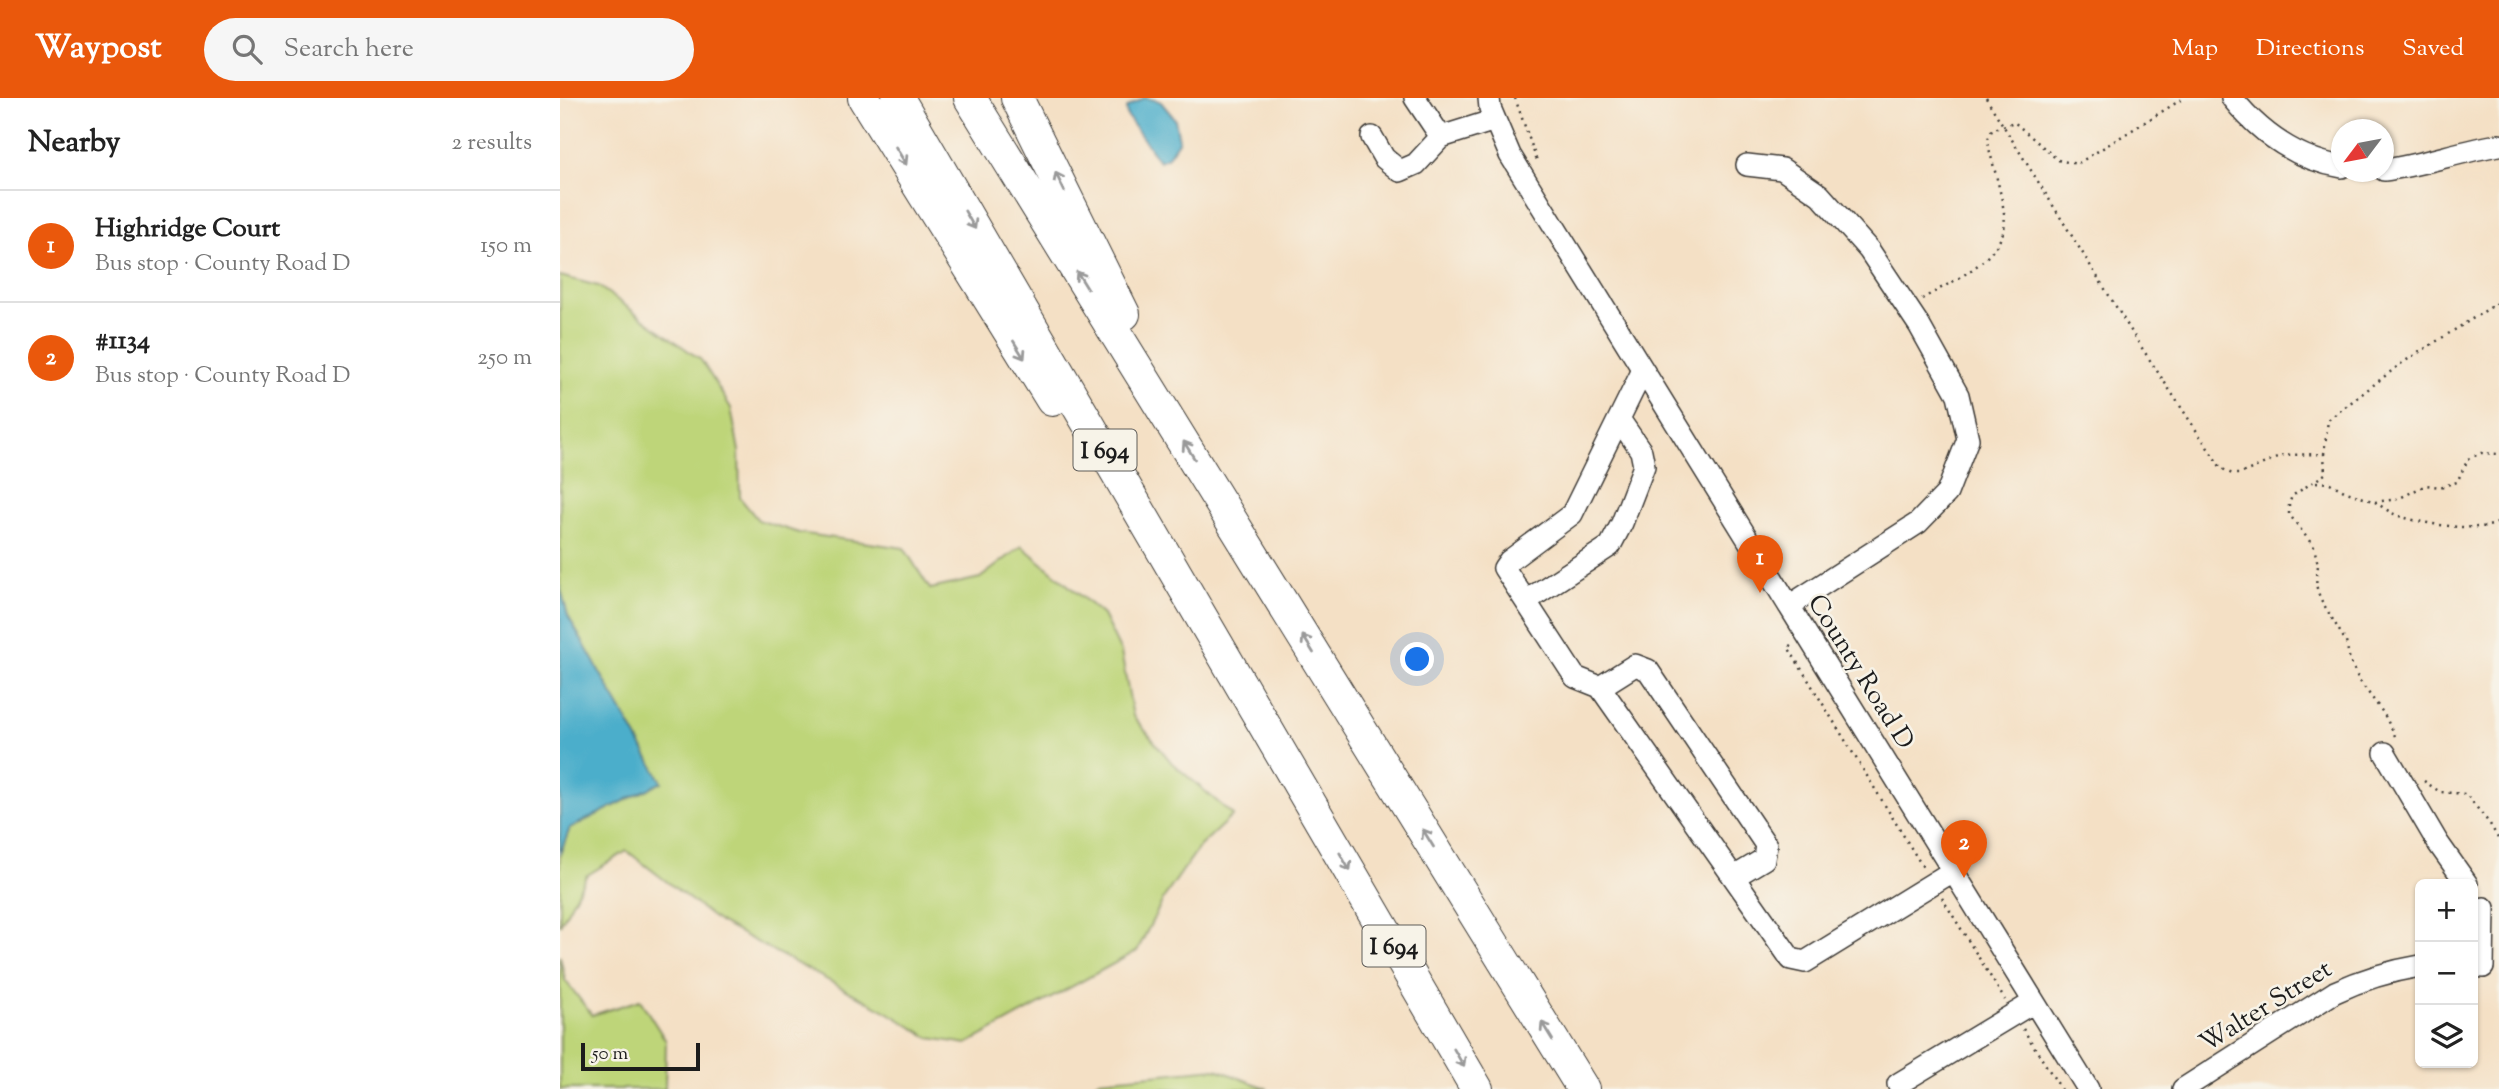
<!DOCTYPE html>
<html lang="en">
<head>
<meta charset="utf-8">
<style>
	body { margin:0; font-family:"Sorts Mill Goudy",serif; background:#f6f6f6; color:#222 }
	.controls { position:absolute; right:21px; bottom:21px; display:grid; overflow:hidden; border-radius:10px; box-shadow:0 2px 5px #0004 }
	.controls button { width:63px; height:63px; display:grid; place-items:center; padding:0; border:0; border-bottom:2px solid #e0e0e0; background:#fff; color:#222; font:35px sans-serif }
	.compass { position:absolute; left:1771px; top:21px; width:63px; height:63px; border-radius:50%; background:#fff; box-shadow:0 2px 5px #0004; rotate:238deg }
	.scale { position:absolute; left:21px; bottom:18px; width:119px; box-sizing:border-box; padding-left:7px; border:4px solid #1c1c1c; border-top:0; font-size:19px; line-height:24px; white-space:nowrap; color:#1c1c1c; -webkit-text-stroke:5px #f7f3e8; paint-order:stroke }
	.you { position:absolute; left:858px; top:562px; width:24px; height:24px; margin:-18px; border:5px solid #fff; border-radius:50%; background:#1a73e8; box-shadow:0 0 0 10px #1a73e833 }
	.badge { display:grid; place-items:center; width:46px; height:46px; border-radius:50%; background:#ea580c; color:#fff; font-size:23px; font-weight:700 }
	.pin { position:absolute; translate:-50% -58px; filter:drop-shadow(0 2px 4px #0008) }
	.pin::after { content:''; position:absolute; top:37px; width:24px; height:21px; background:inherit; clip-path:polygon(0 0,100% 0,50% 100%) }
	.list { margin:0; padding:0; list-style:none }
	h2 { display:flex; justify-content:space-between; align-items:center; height:91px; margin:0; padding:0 28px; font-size:30px }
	h2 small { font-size:23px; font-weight:400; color:#767676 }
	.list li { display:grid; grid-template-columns:46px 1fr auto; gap:21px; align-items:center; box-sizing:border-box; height:112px; padding:0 28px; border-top:2px solid #e0e0e0 }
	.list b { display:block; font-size:26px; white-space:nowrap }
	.list p { margin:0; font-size:23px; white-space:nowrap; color:#767676 }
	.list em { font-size:23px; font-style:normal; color:#767676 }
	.icon { flex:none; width:38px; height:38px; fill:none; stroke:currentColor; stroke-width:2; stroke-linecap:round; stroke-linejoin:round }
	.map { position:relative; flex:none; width:1939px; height:991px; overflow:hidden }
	header { display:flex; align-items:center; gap:42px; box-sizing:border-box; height:98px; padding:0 35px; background:#ea580c; color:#fff }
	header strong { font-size:33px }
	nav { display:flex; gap:38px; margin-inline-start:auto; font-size:24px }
	.search { width:490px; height:63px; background:#f6f6f6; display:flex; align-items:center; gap:18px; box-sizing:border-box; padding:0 24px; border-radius:38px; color:#767676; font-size:26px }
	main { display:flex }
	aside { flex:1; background:#fff }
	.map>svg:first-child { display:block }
	.green { fill:#bed579; stroke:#6d784a; stroke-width:2 }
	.water { fill:#4caecb; stroke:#346574; stroke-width:2 }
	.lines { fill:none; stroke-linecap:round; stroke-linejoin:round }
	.minor-casing { stroke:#3c3935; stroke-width:24 }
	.highway-casing { stroke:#3c3935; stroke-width:34 }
	.path { stroke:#3c3935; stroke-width:2.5; stroke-dasharray:2 5; stroke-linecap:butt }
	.minor { stroke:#fff; stroke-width:21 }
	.highway { stroke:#fff; stroke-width:32 }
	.oneway { stroke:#999 }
	.labels { text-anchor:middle; stroke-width:5; stroke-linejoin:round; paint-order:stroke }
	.shield { fill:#f7f3e8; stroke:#5e5c59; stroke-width:2 }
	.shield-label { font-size:24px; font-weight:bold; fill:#1c1c1c }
	.street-label { font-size:26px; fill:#1c1c1c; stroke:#f7f3e8 }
</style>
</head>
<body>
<header>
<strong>Waypost</strong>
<div class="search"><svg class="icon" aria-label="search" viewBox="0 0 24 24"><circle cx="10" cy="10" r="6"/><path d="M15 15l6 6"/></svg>Search here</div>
<nav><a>Map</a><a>Directions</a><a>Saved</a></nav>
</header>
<main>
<aside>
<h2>Nearby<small>2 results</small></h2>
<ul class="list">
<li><span class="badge">1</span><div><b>Highridge Court</b><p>Bus stop · County Road D</p></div><em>150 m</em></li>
<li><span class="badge">2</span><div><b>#1134</b><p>Bus stop · County Road D</p></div><em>250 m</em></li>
</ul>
</aside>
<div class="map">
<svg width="1939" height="991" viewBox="0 0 1939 991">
	<rect width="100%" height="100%" fill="#f7f3e8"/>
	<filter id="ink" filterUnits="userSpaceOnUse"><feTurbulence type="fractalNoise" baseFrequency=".0143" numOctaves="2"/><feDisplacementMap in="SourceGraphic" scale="14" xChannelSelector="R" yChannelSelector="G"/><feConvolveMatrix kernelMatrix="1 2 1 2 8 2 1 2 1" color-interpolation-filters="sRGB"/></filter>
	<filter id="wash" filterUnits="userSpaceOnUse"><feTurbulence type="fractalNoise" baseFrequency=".00686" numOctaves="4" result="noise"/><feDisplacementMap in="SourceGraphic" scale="28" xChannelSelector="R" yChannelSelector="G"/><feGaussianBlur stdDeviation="1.57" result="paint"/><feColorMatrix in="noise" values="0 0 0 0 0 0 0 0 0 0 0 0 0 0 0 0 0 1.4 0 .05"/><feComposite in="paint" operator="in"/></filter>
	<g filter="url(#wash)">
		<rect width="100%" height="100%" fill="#f4e0c5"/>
		<path class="green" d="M0,178L38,188L141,262L171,310L179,353L180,400L198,422L239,435L344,450L370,491L420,480L462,448L543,517L561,554L573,618L612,665L673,717L640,748L605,798L577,853L407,946L370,940L324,912L159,824L67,753L26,778L0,827V756L10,730L102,684L8,518L0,488Z
			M0,858L5,882L32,917L80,902L106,943L105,991H0Z
			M656,971L708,991H528L539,982Z"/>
		<path class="water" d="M584,0L600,3L615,21L619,42L607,60L599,63L567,18L566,10Z
			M0,488L8,518L102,684L10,730L0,756Z"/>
	</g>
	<g filter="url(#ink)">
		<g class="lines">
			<defs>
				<path id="minor" d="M855,0L881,39
					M929,0L930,10L950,57L1528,991
					M1672,0C1700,35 1737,61 1782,69
					M812,39L824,60L840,73L856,66L881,39L935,22
					M1187,67L1222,71L1260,97L1309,152L1359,227L1398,297L1408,341L1387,395L1358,425L1229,508
					M1824,72C1863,67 1900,53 1939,47
					M966,503L1050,448L1062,425L1084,368L1081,353L1059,321
					M1040,589L1015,579L944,470L949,463L1012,416L1083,272
					M1825,655L1878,745L1907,786
					M1174,779L1204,761L1206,747L1088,572L1075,567L1040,589L1231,861L1245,864L1393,773
					M1923,869L1924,810
					M1338,986L1474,904
					M1623,991L1775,894C1803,881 1830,873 1860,868"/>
				<path id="highway" d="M304,0L492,302
					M338,0L917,991
					M410,0L1023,991
					M457,0L564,216"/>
			</defs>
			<use href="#minor" class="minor-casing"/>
			<use href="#highway" class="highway-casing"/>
			<path class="path" d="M955,0L977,63
				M1426,0L1578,244L1661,370L1672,376H1680L1724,357L1764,356L1765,376L1732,398L1729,406V416L1754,449L1758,467L1756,487L1760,500L1786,544L1790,563L1799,582L1824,616L1836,640
				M1362,201C1390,184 1435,166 1444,131C1448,115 1433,68 1429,50L1428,41L1432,32L1454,24L1498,62L1517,66L1624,0
				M1764,356L1768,322L1842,265L1939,204
				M1756,384L1770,385L1784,393L1815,404L1838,401L1866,387L1880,389L1897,384L1908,361L1921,355L1939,356
				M1815,404C1821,408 1828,413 1834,416C1855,425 1920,436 1939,424
				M1231,547L1228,549L1364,771
				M1864,683L1880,694L1906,696L1930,726L1939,742
				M1382,800L1445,902
				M1463,931L1501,991"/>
			<use href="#minor" class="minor"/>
			<use href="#highway" class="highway"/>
		</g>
		<defs><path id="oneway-shaft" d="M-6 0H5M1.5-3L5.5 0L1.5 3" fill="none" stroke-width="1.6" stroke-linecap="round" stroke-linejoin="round" transform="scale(1.75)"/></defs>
		<g class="oneway">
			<use href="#oneway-shaft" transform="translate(341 58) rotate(59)"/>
			<use href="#oneway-shaft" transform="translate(500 84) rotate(-116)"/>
			<use href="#oneway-shaft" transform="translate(410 122) rotate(60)"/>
			<use href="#oneway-shaft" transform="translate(522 182) rotate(-122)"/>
			<use href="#oneway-shaft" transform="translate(459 252) rotate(58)"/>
			<use href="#oneway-shaft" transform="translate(629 352) rotate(-122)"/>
			<use href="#oneway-shaft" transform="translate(748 546) rotate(-122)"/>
			<use href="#oneway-shaft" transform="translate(868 740) rotate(-122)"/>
			<use href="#oneway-shaft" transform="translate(785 764) rotate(60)"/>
			<use href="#oneway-shaft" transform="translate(987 933) rotate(-122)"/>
			<use href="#oneway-shaft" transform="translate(899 960) rotate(60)"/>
		</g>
	</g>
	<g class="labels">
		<g class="shield">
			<rect x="513.5" y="331.5" width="63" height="41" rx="5"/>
			<rect x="802.5" y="827.5" width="63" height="41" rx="5"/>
		</g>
		<g class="shield-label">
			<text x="545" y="360">I 694</text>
			<text x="834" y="856">I 694</text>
		</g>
		<g class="street-label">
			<text transform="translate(1302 573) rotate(58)" y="9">County Road D</text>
			<text transform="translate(1705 907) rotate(-32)" y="9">Walter Street</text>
		</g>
	</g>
</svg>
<div class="controls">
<button>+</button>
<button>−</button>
<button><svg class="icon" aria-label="layers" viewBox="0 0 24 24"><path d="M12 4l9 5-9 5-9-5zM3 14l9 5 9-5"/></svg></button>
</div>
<svg class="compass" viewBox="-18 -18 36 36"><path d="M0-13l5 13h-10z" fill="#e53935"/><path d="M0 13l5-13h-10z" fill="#767676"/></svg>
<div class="scale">50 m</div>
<div class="you"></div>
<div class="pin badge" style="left:1200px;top:495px">1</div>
<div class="pin badge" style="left:1404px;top:780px">2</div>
</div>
</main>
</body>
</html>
